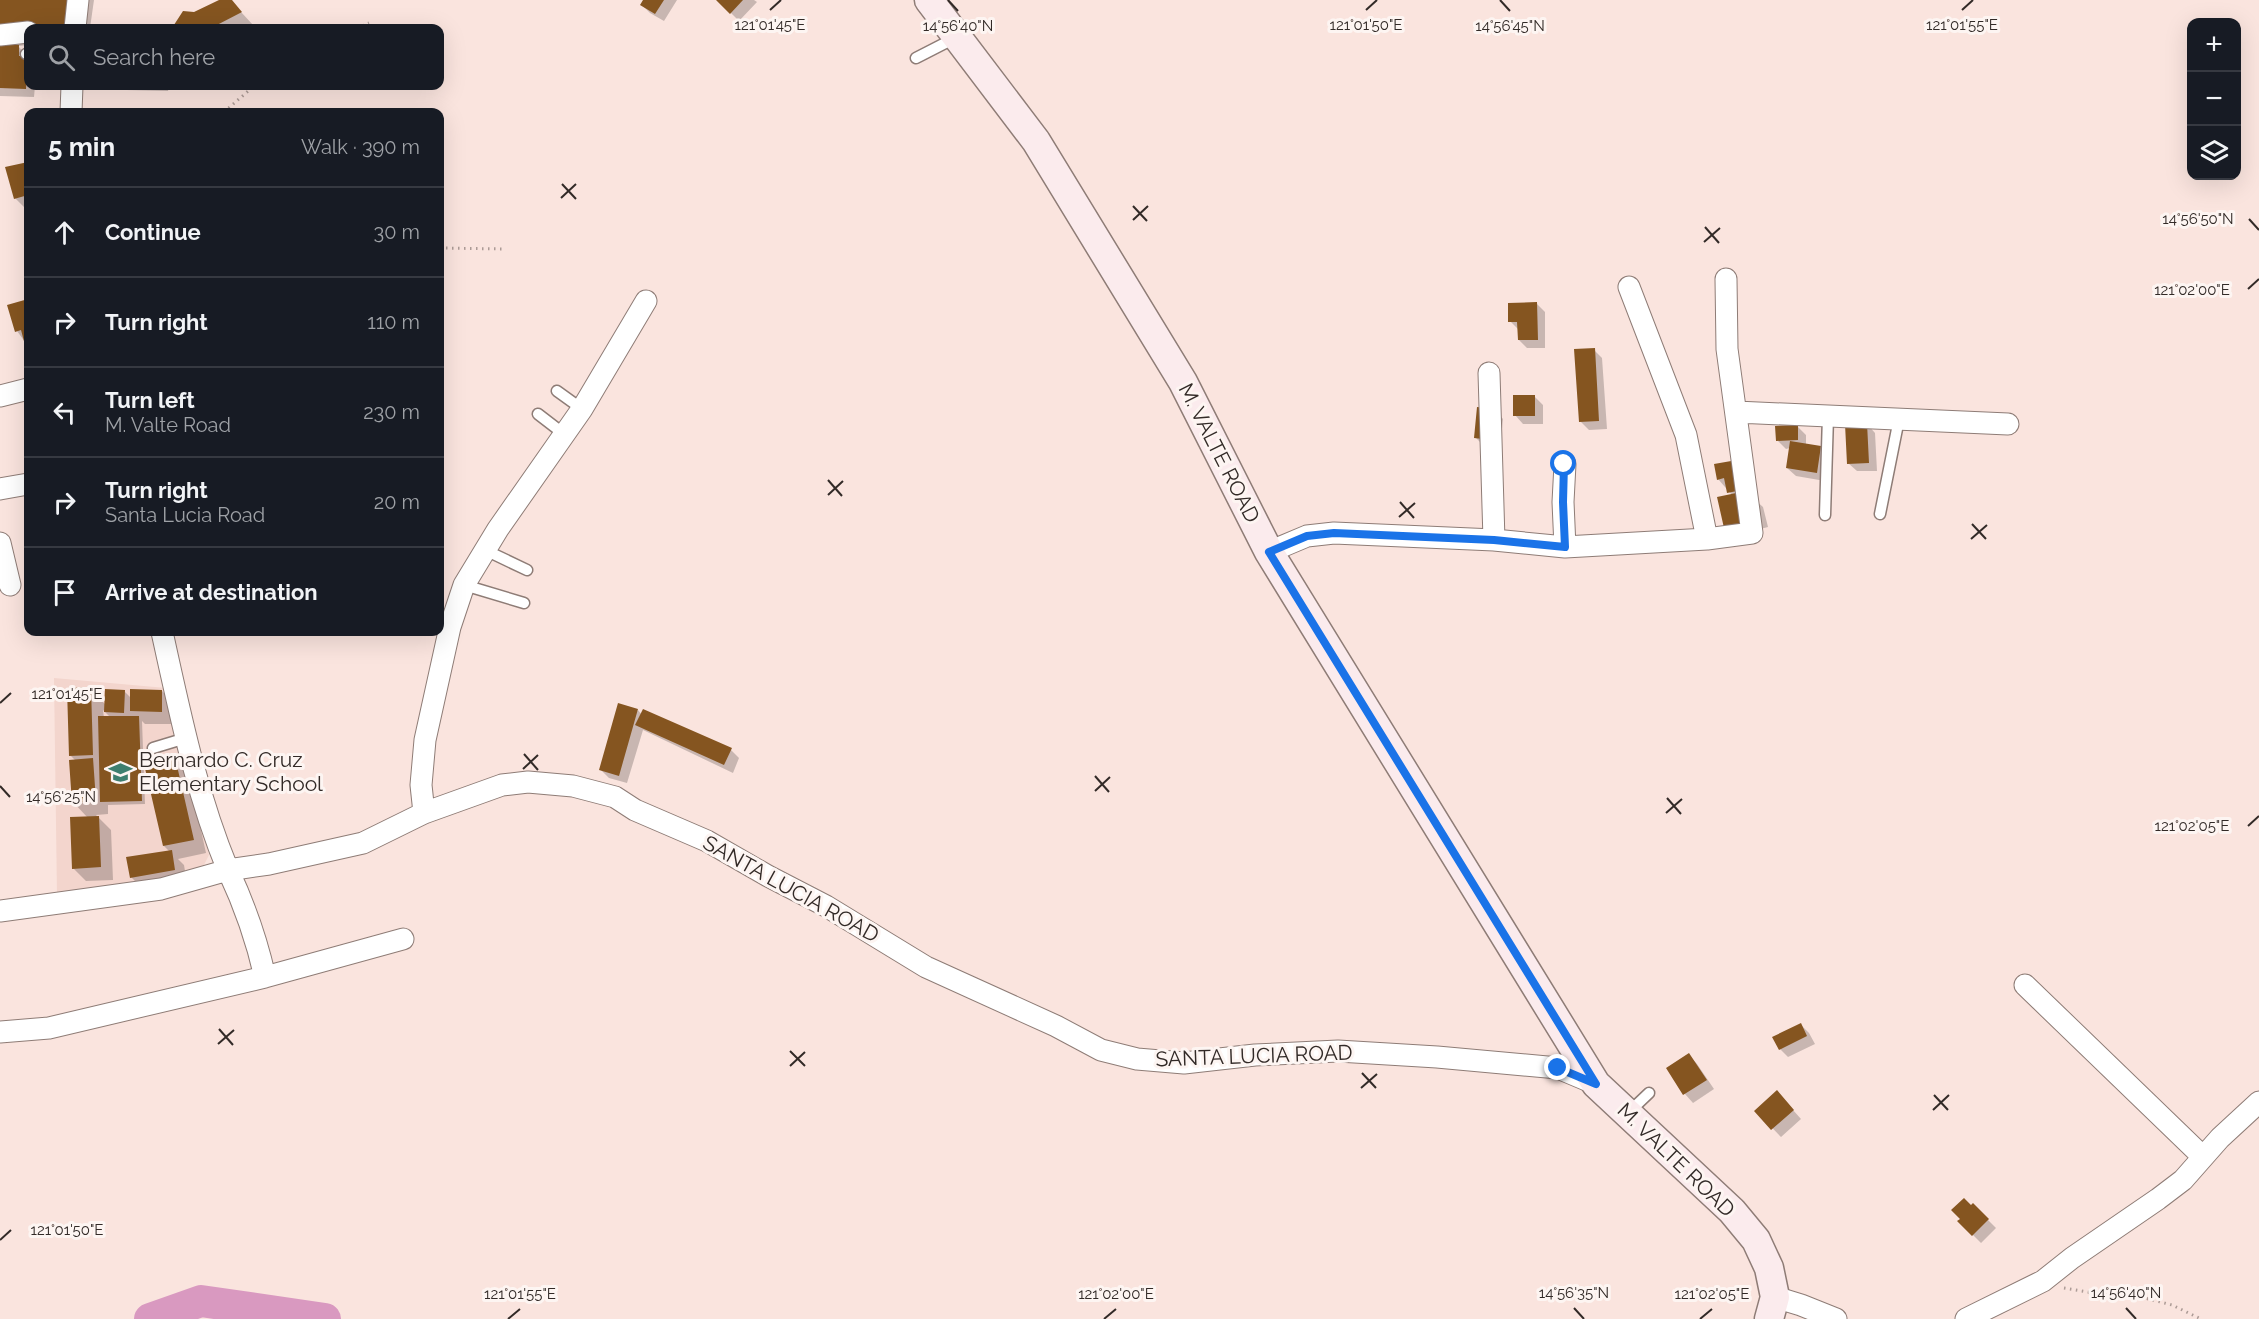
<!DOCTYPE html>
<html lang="en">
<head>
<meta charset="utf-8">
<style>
	body { margin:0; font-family:Raleway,sans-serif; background:#20242c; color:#f1f3f6 }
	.controls { position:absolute; right:18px; top:18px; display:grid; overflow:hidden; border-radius:12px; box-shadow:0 6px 24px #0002 }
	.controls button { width:54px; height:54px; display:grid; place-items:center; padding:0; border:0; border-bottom:2px solid #363941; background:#171b24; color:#f1f3f6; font:30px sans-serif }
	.stop { position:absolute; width:18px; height:18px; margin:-14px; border:4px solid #1a73e8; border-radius:50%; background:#fff }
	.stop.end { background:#1a73e8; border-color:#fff; box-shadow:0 2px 6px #0008 }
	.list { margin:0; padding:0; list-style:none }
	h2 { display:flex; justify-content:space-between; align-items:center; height:78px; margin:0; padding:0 24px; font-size:26px }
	h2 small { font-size:20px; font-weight:400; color:#9ea1a6 }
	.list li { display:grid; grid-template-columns:39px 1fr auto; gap:18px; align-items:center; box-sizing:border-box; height:90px; padding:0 24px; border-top:2px solid #363941 }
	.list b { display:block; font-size:22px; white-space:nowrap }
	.list p { margin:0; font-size:20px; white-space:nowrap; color:#9ea1a6 }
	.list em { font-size:20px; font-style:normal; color:#9ea1a6 }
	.icon { flex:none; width:33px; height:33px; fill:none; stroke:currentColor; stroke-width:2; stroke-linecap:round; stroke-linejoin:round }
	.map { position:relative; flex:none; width:2259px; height:1319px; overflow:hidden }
	.search { position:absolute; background:#171b24; box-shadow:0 6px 24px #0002; left:24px; top:24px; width:420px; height:66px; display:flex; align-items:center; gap:15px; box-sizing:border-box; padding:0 21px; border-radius:12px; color:#9ea1a6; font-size:22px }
	.panel { position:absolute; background:#171b24; box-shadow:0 6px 24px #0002; left:24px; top:108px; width:420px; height:528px; border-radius:12px }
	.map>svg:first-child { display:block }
	.built { fill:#f3d5cd }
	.shadow { fill:#0003; fill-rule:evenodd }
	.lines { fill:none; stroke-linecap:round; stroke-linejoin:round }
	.river { stroke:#d999c0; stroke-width:32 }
	.building { fill:#855520 }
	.service-casing { stroke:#8e7c76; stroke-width:13 }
	.minor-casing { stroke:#8e7c76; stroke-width:23 }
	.secondary-casing { stroke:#8e7c76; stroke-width:31 }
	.path { stroke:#ac9b96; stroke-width:3; stroke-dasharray:1.5 4.5; stroke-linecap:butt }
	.service { stroke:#fff; stroke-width:10 }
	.minor { stroke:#fff; stroke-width:21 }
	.secondary { stroke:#fbebed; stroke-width:28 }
	.route { stroke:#1a73e8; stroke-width:8 }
	.ticks { fill:none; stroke:#322a27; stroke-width:2 }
	.labels { text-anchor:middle; stroke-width:6; stroke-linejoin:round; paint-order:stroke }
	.street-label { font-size:21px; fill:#322a27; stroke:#fdf5f2 }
	.poi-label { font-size:21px; fill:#322a27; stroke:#fdf5f2; text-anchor:start }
	.ticks-label { font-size:15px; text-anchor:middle; fill:#322a27; stroke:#fdf5f2; stroke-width:6; stroke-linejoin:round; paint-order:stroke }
</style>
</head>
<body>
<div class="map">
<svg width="2259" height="1319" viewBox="0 0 2259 1319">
	<rect width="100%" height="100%" fill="#fae4de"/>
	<path class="built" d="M54,678L166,688L209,855L202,869L174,878L57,896Z"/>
	<path class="shadow" d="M14,0H94L90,28H28V45L18,46L28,57V86H35L34,97L0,96V1Z
		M223,0H230L253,25L247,28H174L183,13L194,14Z
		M645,0H677L664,21L650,13L642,5Z
		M718,0H754L757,2L739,21Z
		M122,86H169L168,91L126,90Z
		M27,163L28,206L24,207L15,198Z
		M28,300V346L17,331L9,306Z
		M1537,304L1545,312V348H1527L1519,340V330L1510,321Z
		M1594,350L1602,358L1607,429L1589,430L1581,422Z
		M1534,396L1543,405V424H1523L1515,415Z
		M1495,410L1503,419L1500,448L1484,446L1476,438Z
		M1867,424L1875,433L1877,471H1857L1848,463Z
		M1797,426L1806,435V445L1821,447L1829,456L1825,481L1796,476L1787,468L1790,448L1786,449L1777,440Z
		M1716,465L1763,507L1768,527L1734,536L1732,495L1718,479Z
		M90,689L105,704L124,691L132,699L162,691L175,704V724H145L142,721L145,804L108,805V814L96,815L111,830L113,880L86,881L73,868L88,818L73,802L76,761L70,755ZM103,710L111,718H104Z
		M638,710L642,715L731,750L739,758L733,773L643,730L627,783L609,778L600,769Z
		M175,758L188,771L206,853L178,859L184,865L187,883L144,890L131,877L170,852L164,846Z
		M1801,1025L1809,1033L1815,1044L1788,1057L1780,1049Z
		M1689,1055L1697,1064L1714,1089L1693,1103L1685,1094L1668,1069Z
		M1785,1101L1801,1119L1781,1137L1756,1111Z
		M1973,1205L1996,1228L1981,1243L1959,1221Z"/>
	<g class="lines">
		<path class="river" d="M150,1319L201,1301L325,1319"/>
	</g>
	<path class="building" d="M0,0H75L72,24L0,29Z
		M219,0H232L242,12L215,26L206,28H172L183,11L194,12Z
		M643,0H664L655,14L640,5Z
		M716,0H743L730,14Z
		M0,44L19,45V56H28L26,89L0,88Z
		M28,162V195L14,199L5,167Z
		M28,299V344L25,345L21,330L15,332L7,305Z
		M1537,302L1538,340H1518L1517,322H1508V303Z
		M1595,348L1599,421L1579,422L1574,349Z
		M1513,395H1535V416H1513Z
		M1477,407L1496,409L1492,440L1474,438Z
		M1867,423L1869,463L1847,464L1845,424Z
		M1798,425V440L1776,441L1775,426Z
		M1790,441L1821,446L1817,473L1786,468Z
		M1737,460L1742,490L1727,493L1724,478L1717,480L1714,464Z
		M1741,492L1760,519L1724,528L1717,497Z
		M91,687L93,755L69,756L67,688Z
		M105,689L125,690L124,713L104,712Z
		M130,689L162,690V712L130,711Z
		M618,703L638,709L619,776L599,770Z
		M643,709L732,748L724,765L635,725Z
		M98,716H139L142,801L100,802Z
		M175,757L194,840L163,846L144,764Z
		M93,758L96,801L72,803L69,760Z
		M99,816L101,867L72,869L70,817Z
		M172,850L175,870L130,878L126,857Z
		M1801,1023L1807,1036L1779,1050L1772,1037Z
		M1689,1053L1707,1080L1683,1095L1666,1068Z
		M1777,1090L1794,1110L1771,1130L1754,1111Z
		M1964,1198L1971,1205L1973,1203L1989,1219L1972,1236L1957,1221L1960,1219L1951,1210Z"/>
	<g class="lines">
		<defs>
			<path id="service" d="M26,54H28
				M916,58L957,37
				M557,391L582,409
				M538,414L564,434
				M1880,514L1899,419
				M1825,515L1828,416
				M485,550L527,570
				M464,585L524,603
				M153,748L186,738
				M1628,1113L1649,1093"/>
			<path id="minor" d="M75,28L78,0
				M0,35L28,32
				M71,112L72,86
				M1489,373L1494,540
				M0,396L28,389
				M1736,412L2008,424
				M1565,464L1563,502L1565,547
				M0,489L28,484
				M1707,539L1752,533L1727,349L1726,279
				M0,543L10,585
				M1269,552L1307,536L1334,533L1494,540L1565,547L1707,539L1686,435L1629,287
				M162,632C180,713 196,793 228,870L269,864L363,843L424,813L502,785L528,782L573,786L615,797L635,810L707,841L768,876L826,906L926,967L1056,1026L1101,1050L1137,1059L1184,1063L1255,1055L1338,1051L1437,1057L1558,1068L1596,1084
				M424,813L421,785L425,740L450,627L464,585L498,529L582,409L646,301
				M0,911L161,889L228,870C244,904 257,941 265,977
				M2025,985L2202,1156
				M0,1032L49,1028L265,977L403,939
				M1775,1297L1801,1305L1836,1319
				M1966,1319L2043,1281L2072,1258L2158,1199L2183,1180L2220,1138L2259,1102"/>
			<path id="secondary" d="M929,0L1036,141L1183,382L1269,552L1596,1084L1732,1211L1756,1240L1769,1268L1775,1297L1769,1319"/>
		</defs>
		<use href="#service" class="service-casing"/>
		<use href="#minor" class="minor-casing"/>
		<use href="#secondary" class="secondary-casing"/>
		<path class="path" d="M357,28L369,23
			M224,112L254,86
			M440,248L504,249
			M2064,1288L2112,1296L2133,1295L2172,1305L2201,1319"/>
		<use href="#service" class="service"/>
		<use href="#minor" class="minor"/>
		<use href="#secondary" class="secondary"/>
	</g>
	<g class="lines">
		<path class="route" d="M1558,1068L1596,1084L1269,552L1307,536L1334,533L1494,540L1565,547L1563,502L1564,464"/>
	</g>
	<path class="ticks" d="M948,0L958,11M1500,0L1510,11M770,10L781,0M1366,10L1377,0M1962,10L1973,0M562,184L576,199M561,198L576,184M1133,206L1147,221M2249,219L2259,230M1133,220L1148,206M1705,227L1719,243M1704,242L1720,228M2248,289L2259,279M828,480L842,496M828,495L843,481M1400,502L1414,518M1399,517L1415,503M1972,524L1986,539M1971,539L1987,525M0,703L11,693M524,754L538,770M523,769L538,755M1095,776L1109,792M0,786L10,797M1095,791L1110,777M1667,798L1681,814M1666,813L1682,799M2248,826L2259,816M219,1029L233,1045M218,1044L234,1030M790,1051L805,1066M790,1066L805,1052M1362,1073L1376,1088M1361,1088L1377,1074M1934,1095L1948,1110M1933,1110L1949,1095M0,1240L11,1230M1574,1308L1584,1319M2126,1308L2136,1319M508,1319L520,1309M1104,1319L1116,1309M1700,1319L1712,1309"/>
	<defs>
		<symbol id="school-bare" viewBox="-9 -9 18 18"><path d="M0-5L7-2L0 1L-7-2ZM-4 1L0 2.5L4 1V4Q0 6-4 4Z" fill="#3e7f6f" stroke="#fdf5f2" stroke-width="2.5" paint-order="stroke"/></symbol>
	</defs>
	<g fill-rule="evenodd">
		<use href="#school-bare" x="104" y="756" width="33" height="33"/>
	</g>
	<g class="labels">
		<g class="street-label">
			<text transform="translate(1219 453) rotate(63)" y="7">M. VALTE ROAD</text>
			<text transform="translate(791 889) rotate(29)" y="7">SANTA LUCIA ROAD</text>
			<text transform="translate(1254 1056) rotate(-2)" y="7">SANTA LUCIA ROAD</text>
			<text transform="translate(1676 1160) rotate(44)" y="7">M. VALTE ROAD</text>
		</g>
		<g class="poi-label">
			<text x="139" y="767">Bernardo C. Cruz<tspan x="139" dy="24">Elementary School</tspan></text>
		</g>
	</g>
	<g class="ticks-label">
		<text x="770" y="30">121°01'45"E</text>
		<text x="1366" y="30">121°01'50"E</text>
		<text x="1962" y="30">121°01'55"E</text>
		<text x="958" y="31">14°56'40"N</text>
		<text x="1510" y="31">14°56'45"N</text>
		<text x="2198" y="224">14°56'50"N</text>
		<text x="2192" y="295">121°02'00"E</text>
		<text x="67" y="699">121°01'45"E</text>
		<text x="61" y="802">14°56'25"N</text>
		<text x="2192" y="831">121°02'05"E</text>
		<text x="67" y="1235">121°01'50"E</text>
		<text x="1574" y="1298">14°56'35"N</text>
		<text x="2126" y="1298">14°56'40"N</text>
		<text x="520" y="1299">121°01'55"E</text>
		<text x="1116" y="1299">121°02'00"E</text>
		<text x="1712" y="1299">121°02'05"E</text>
	</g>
</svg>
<div class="controls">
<button>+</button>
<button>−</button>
<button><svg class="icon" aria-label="layers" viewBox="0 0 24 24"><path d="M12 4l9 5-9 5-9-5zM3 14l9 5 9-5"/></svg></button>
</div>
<div class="stop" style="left:1564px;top:464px"></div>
<div class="stop end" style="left:1558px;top:1068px"></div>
<div class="search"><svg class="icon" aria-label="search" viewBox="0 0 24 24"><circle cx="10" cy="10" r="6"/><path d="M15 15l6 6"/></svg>Search here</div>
<section class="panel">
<h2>5 min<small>Walk · 390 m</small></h2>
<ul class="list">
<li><svg class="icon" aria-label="ahead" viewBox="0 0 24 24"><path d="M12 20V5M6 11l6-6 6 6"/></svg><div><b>Continue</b></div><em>30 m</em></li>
<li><svg class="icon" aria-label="right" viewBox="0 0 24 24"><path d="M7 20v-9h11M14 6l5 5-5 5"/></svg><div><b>Turn right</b></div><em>110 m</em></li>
<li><svg class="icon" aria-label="left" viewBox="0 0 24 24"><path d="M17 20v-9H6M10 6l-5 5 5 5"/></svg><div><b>Turn left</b><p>M. Valte Road</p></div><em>230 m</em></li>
<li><svg class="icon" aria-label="right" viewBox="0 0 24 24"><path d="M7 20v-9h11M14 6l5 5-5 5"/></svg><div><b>Turn right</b><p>Santa Lucia Road</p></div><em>20 m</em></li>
<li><svg class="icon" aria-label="arrive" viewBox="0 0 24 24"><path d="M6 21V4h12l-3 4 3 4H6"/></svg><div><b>Arrive at destination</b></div></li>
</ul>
</section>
</div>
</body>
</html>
